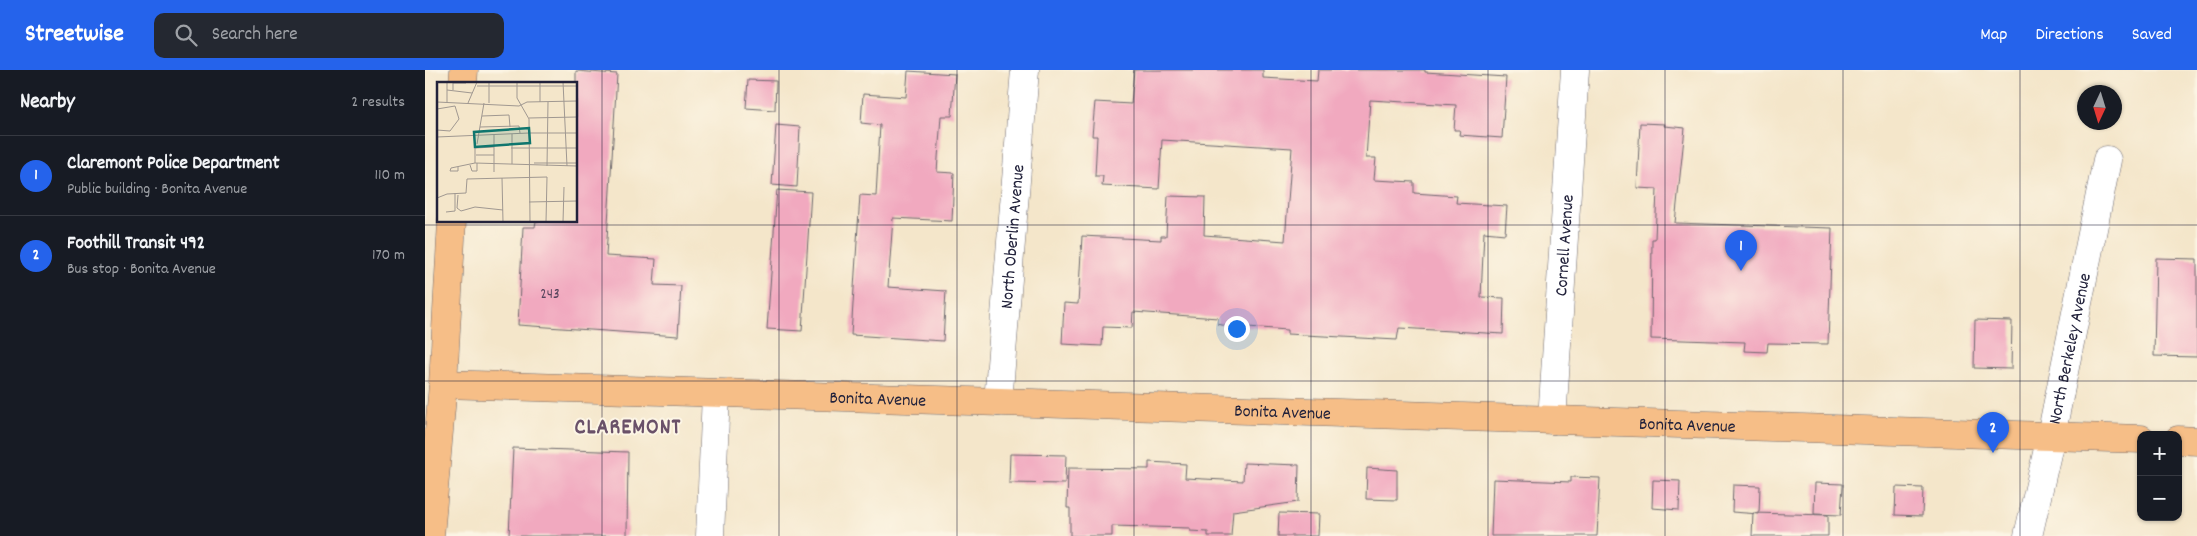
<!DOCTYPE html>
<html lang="en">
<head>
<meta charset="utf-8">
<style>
	body { margin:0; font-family:Dekko,sans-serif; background:#242831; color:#f1f3f6 }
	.controls { position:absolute; right:15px; bottom:15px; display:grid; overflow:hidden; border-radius:10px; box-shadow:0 1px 4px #0004 }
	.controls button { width:45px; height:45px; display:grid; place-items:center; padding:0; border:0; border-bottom:1px solid #363941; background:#171b24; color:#f1f3f6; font:25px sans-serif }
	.compass { position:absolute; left:1652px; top:15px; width:45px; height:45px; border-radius:50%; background:#171b24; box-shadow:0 1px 4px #0004; rotate:184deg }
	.you { position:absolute; left:811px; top:258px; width:18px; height:18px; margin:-12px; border:4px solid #fff; border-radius:50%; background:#1a73e8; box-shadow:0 0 0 8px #1a73e833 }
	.badge { display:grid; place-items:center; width:32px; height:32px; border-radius:50%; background:#2563eb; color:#fff; font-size:16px; font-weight:700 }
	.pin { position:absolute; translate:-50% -41px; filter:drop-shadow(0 1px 2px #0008) }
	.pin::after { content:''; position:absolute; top:26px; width:18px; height:15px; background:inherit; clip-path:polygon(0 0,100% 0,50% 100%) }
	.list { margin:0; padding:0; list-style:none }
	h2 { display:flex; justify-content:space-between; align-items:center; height:65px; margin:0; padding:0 20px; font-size:21px }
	h2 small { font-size:16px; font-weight:400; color:#9ea1a6 }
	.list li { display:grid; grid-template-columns:32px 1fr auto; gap:15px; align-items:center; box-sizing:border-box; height:80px; padding:0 20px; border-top:1px solid #363941 }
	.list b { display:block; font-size:19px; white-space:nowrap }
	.list p { margin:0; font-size:16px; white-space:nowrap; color:#9ea1a6 }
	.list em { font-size:16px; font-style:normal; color:#9ea1a6 }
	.icon { flex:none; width:28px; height:28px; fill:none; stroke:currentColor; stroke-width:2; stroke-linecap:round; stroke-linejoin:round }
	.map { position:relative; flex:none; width:1772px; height:466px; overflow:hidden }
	header { display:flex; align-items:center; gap:30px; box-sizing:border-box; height:70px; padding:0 25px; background:#2563eb; color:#fff }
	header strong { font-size:24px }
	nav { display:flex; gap:28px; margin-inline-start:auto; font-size:18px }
	.search { width:350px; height:45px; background:#242831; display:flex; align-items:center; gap:12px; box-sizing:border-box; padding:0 18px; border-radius:10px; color:#9ea1a6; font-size:19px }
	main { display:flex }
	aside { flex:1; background:#171b24 }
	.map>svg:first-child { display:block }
	.building { fill:#f1a9bf }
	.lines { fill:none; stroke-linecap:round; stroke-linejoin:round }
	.minor-casing { stroke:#6c676d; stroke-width:29 }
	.major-casing { stroke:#6c676d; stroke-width:29 }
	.minor { stroke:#fff; stroke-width:28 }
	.major { stroke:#f6be87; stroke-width:28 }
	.grid { fill:none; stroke:#22223b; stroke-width:1; stroke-opacity:0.55 }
	.labels { text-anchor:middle; stroke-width:4; stroke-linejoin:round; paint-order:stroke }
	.number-label { font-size:15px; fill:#56445c }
	.street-label { font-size:18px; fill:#22223b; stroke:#fcf5e5 }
	.district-label { font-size:22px; font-weight:bold; letter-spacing:1px; fill:#6a5169; stroke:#fcf5e5 }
	.inset-road { fill:none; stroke:#a09891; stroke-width:1 }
	.view { fill:#0f766e; fill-opacity:0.15; stroke:#0f766e; stroke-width:2.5 }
	.inset-edge { fill:none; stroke:#22223b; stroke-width:2.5 }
</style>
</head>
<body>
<header>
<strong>Streetwise</strong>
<div class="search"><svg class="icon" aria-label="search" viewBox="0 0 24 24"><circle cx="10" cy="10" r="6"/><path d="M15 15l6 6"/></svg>Search here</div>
<nav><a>Map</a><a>Directions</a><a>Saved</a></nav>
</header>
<main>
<aside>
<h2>Nearby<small>2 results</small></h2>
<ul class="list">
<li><span class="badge">1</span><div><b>Claremont Police Department</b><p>Public building · Bonita Avenue</p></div><em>110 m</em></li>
<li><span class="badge">2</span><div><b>Foothill Transit 492</b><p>Bus stop · Bonita Avenue</p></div><em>170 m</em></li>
</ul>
</aside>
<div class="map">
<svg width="1772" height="466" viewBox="0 0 1772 466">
	<rect width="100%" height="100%" fill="#fcf5e5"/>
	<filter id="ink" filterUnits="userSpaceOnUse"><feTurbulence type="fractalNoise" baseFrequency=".02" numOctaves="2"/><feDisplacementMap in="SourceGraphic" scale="10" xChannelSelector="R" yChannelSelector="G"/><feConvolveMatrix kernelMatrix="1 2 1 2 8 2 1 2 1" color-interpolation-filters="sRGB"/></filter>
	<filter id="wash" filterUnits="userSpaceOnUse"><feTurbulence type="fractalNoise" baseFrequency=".0096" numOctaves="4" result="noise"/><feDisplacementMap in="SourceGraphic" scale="20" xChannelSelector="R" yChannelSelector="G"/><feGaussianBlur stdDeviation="1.12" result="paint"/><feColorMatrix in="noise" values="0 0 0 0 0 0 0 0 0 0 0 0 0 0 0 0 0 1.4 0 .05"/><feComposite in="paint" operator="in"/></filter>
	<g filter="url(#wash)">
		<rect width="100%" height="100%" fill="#f4e6ca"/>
		<g id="blocks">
			<path class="building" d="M709,0H838V8L892,11L893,0H1000V2L1081,7L1077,68L1034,65L1035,60H1029L1031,35L945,30L941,88H951L949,110L989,112V123L1032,126L1031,133L1082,136L1080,164L1059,162L1056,227L1079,228L1078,264L974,258L972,270L862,264V260L797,255L793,254V248L708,242L707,258L678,257L677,276L637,274L639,233L653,234L657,166L736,170V166H741L743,126L780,127L779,165L860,171L867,78L737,70L734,119L677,116L678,106H670L672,66H667L670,32L706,34Z
				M151,1L192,4L181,186L231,189L229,215L256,216L253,266L93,255L98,157H110L111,151H151Z
				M483,1L530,4L527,46H516L512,102L529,103L527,151L468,148L463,217L521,221L518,271L426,265L435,125L451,126L455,55L436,53L438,24L481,27Z
				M323,10L351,11L350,40L321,38Z
				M1215,53L1240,54L1239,56L1260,58L1250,153L1407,158L1403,274L1343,273L1342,282L1319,281L1320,272L1226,269L1227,169H1230L1232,119L1212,118Z
				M351,55L375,57L372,117L347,115Z
				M352,120L386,122L377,261L342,259Z
				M1731,188L1772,189V287L1729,286Z
				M1550,250L1587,251L1586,299L1549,298Z
				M88,378L203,382L202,466H84Z
				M585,384L641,385L640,414L584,413Z
				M724,392L761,394L760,408L818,411L819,393L874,395L873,432L808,441L806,466H783V462L765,461V458L687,456V466H645V438H642L643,398L724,399Z
				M942,398L972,400V430L941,429Z
				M1146,407L1175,408L1172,466H1066L1068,409L1146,412Z
				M1228,410L1255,411L1254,440L1227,438Z
				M1390,413L1418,414L1416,445L1389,444Z
				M1308,415L1335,416L1334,444L1307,442Z
				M1471,417L1498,418L1497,446L1470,445Z
				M854,443L894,444L893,466H853Z
				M1328,443L1403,445V466H1327Z"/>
		</g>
	</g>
	<g filter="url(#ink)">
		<use href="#blocks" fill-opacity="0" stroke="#6c676d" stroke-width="1"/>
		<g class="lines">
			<defs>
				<g id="minor">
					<path id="s1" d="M573,332L600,0"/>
					<path id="s2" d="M1127,350L1150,0"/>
					<path d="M285,466L291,324"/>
					<path id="s3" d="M1603,466L1626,366L1682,90"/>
				</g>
				<g id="major">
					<path d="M38,14L39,0"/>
					<path id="s4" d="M18,314L1716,369"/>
					<path d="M1753,370L1772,371"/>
					<path d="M5,466L18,314L27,151"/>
				</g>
			</defs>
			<use href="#minor" class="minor-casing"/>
			<use href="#major" class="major-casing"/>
			<use href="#minor" class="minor"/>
			<use href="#major" class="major"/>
		</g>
	</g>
	<path class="grid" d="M177,0V466M354,0V466M532,0V466M709,0V466M886,0V466M1063,0V466M1240,0V466M1418,0V466M1595,0V466M0,155H1772M0,311H1772"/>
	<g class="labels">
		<g class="number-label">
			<text x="125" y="228">243</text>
		</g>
		<g class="street-label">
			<text dy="6" stroke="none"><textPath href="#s1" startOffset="166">North Oberlin Avenue</textPath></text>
			<text dy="6" stroke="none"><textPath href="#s2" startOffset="175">Cornell Avenue</textPath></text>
			<text dy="6" stroke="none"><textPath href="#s3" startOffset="192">North Berkeley Avenue</textPath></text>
			<text dy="6" stroke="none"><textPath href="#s4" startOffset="435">Bonita Avenue</textPath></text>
			<text dy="6" stroke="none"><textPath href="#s4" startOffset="840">Bonita Avenue</textPath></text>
			<text dy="6" stroke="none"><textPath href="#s4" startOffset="1245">Bonita Avenue</textPath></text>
		</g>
		<g class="district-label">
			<text x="203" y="363">CLAREMONT</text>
		</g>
	</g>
	<g transform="translate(12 12)">
		<rect width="140" height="140" fill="#f4e6ca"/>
		<path class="inset-road" d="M10,0V20M52,0V21M80,0V16L92,37L93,140M103,0V20M126,0L130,84M40,4H80M80,4H140M10,8L35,11M16,8V1H29M0,20L82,24L90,20L140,19M31,21L40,0M0,27L18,24L22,37L13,49L0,48M45,34L72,33L73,45M92,36L140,35M43,45L82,44L83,51M92,51H140M57,52V90M0,55L92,51M40,62L47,21M74,66H140M39,73H57M38,81V66L57,65M97,81H140M75,82V52M33,83L35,89H40V81M110,84L111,20M14,86L38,81L140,84M14,86L13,89H21V85M65,96L66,140M21,113L20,126L24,129L38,125L66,128M0,116L10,112L29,111L30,97L110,95L109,140M92,120L140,119M9,130L18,129V111M126,140L127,105"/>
		<path class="view" d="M92,46L93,61L38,65L37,50Z"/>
		<rect width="140" height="140" class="inset-edge"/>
	</g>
</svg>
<div class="controls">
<button>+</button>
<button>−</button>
</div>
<svg class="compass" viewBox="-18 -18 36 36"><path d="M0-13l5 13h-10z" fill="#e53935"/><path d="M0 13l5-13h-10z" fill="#9ea1a6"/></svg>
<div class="you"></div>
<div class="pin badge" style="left:1316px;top:201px">1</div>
<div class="pin badge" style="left:1568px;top:383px">2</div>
</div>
</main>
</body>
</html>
